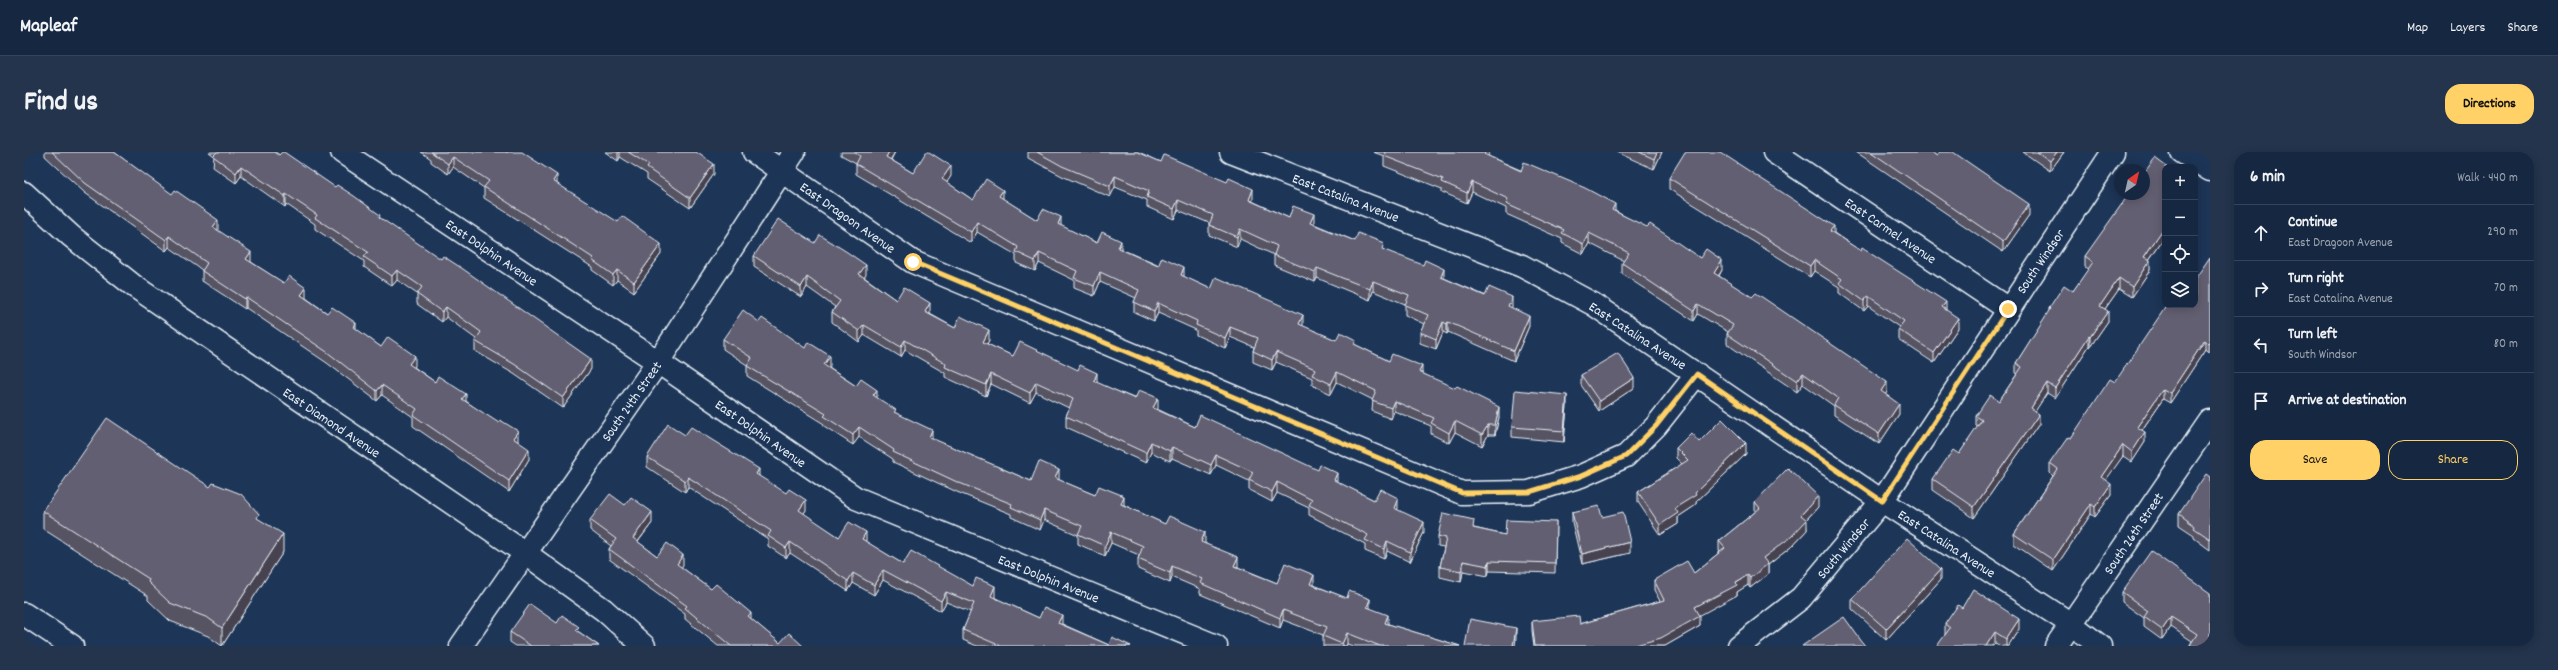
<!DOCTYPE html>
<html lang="en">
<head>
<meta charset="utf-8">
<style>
	body { margin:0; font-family:Dekko,sans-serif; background:#23344c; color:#f1f3f6 }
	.controls { position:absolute; right:12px; top:12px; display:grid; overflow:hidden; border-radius:8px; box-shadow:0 2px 10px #0003 }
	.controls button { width:36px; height:36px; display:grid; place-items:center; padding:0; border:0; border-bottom:1px solid #35445a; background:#162841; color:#f1f3f6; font:20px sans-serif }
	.compass { position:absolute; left:2090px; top:12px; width:36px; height:36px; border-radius:50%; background:#162841; box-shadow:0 2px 10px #0003; rotate:34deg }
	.stop { position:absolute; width:12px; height:12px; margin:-9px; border:3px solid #ffd166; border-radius:50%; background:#fff }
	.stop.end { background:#ffd166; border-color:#fff; box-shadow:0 1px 4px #0008 }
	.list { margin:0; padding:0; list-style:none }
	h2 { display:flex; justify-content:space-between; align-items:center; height:52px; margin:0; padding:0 16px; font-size:17px }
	h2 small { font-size:13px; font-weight:400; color:#9ea6b1 }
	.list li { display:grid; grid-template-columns:26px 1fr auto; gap:12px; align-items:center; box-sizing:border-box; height:56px; padding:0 16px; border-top:1px solid #35445a }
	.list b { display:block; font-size:15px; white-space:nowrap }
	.list p { margin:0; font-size:13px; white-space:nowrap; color:#9ea6b1 }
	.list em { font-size:13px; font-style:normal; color:#9ea6b1 }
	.actions { display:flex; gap:8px; padding:12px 16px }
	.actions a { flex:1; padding:9px 0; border:1px solid #ffd166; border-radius:16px; text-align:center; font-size:14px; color:#ffd166 }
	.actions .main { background:#ffd166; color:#111 }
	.icon { flex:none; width:22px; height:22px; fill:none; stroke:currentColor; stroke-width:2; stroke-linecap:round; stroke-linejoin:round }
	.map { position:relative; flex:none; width:2186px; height:494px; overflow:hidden; border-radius:16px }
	header { display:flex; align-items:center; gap:24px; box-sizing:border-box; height:56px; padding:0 20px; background:#162841; border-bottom:1px solid #35445a }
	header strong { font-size:19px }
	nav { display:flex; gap:22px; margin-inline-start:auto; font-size:14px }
	.intro { display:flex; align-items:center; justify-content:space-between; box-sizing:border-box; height:96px; padding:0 24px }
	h1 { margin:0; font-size:28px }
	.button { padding:10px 18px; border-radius:16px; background:#ffd166; color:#111; font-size:14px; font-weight:700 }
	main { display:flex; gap:24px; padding:0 24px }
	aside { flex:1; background:#162841; border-radius:16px; box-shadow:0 2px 10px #0003 }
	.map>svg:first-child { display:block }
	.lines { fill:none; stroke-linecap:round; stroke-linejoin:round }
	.minor-casing { stroke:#e8f1f8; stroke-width:25 }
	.minor { stroke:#1d3557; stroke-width:22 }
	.wall { fill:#565262; stroke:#e8f1f8 }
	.shaded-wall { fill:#464250; stroke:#e8f1f8 }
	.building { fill:#645f72; stroke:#e8f1f8 }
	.route { stroke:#ffd166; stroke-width:5 }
	.labels { text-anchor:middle; stroke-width:3; stroke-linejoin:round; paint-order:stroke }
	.street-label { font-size:14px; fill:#e8f1f8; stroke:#1d3557 }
</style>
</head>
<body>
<header>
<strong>Mapleaf</strong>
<nav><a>Map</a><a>Layers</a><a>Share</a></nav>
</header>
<div class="intro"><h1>Find us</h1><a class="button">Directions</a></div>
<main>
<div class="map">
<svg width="2186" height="494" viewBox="0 0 2186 494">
	<rect width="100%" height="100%" fill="#1d3557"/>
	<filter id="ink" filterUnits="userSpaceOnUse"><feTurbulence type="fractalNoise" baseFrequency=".025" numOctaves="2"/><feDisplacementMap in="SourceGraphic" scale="8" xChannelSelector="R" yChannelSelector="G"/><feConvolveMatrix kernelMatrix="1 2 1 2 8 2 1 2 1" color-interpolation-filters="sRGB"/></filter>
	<g filter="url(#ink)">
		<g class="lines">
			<defs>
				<path id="minor" d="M318,0L634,210L832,346L1192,494
					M730,0L889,110L1438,341L1505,340L1557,324L1602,304L1632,274L1673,222
					M1207,0L1498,114L1569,152L1858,349L2047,472L2076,494
					M1750,0L1984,157
					M2158,0L2186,18
					M0,41L47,84L110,134L501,401L580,458L620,494
					M0,462L48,494
					M437,494L634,210L770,0
					M1715,494L1777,446L1858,349L2089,0
					M2032,494L2186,269"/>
			</defs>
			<use href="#minor" class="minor-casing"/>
			<use href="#minor" class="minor"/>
		</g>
		<path class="wall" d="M21,0H90L194,78L227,110L282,146L303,161L332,177L357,195L391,214L390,215L411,230L442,249L494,289L505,307L485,340L389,274V265L358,243L353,249L303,211L222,156L221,157L178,129V118L145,95L142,99L61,41L21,4Z
			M185,0H251L356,66L567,217L539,256L490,222L451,199V189L452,187L422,165L418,170L393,152V142L373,128L368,134L340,115V109L291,77V72L262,52L261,55L217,24L212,31L189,15L190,4Z
			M397,0H482L533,32L637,102L610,140L593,128L589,133L568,118V115L460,46V36L429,15L424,22L407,10V7Z
			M581,0H672L690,22L666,56L623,27V22L596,5L594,9Z
			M817,0H871L867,8L889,21L927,24L922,30L949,48L979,47L1013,68L1037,74L1073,91L1097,97L1187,137L1279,173L1278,174L1312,188L1332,193L1365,209L1398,221L1475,265L1471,283H1464L1458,294L1431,280L1425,291L1407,282V274L1370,259L1367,267L1348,259L1349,248L1313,230L1307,242L1288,233V226L1252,210L1248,218L1229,210V199L1230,195L1206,185L1201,196L1172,183V178L1134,161L1130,169L1110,160V150L1112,146L1076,130L1070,144L1050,136V128L1015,111L1011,119L992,111V103L953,80L947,91L832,22V11L817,3Z
			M1004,0H1114L1137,10L1229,47L1228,49L1265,66L1290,72L1331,89L1360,98L1420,126L1488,155L1487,156L1505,174L1490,209L1424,180L1423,182L1419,180L1412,197L1396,191V180L1400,172L1381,163V152L1349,139L1346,148L1293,126L1291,130L1250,113V103L1216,87L1213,95L1185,83V71L1154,58L1150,67L1123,55V48L1091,35L1086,45L1038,24L1004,6Z
			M1349,0H1465L1464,4L1591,59L1698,118L1695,124L1863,240L1861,242L1875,262L1855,292L1810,263V254L1779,232L1773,240L1703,192V182L1704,180L1674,162L1670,169L1598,122V111L1600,109L1565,91L1559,102L1538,91V87L1482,62V56L1448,40L1443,51L1418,40V37L1360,14V4Z
			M1592,0H1638L1630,17Z
			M1832,0H1907L1913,4L2005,63L1979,100Z
			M1999,0H2040L2026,19Z
			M2141,15V84L2125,108L2126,118L2108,145L2095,137L2081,157L2084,169L2066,195L2065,194L2031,246L2023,241L2011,259L2015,272L1950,366L1909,338V327L1935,302L1954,275L1952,274V264L1975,249L1993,222H1992V211L2025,160V156L2049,139L2065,117L2061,115V104Z
			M1645,26L1810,81L1922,158L1934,176L1910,211L1874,187V177L1875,175L1844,154L1840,159L1815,141V135L1790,119L1786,125L1645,37Z
			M730,104L842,123L840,125L872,148L906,161V162L931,176L965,188L963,192L989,204L1073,231L1134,256L1133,257L1171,275L1313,330L1350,348L1374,356L1373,357L1400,380L1386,410L1363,399L1360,407L1341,399V392L1285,363V356L1253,341L1248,350L1225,338V329L1192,313L1187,323L1148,306L1146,309L1127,300L1122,311L1042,275V264L1045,256L1012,240L1006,251L967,232L962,244L921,225V221L881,198L877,205L840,183L835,190L808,170V160L811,155L783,135L777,145L730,115Z
			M2186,105V199L2184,201L2181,198L2146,251L2139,247L2118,278L2121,290L2108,310L2099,304L2081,328L2087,343L2071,365L2067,362L2029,419L1990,392V382L2029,324L2026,321V311L2047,286L2091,230L2171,153Z
			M735,170L806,215L805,216L832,234L853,246L872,261L908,287L1007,329L1035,328L1071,343L1100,353L1181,391L1214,415L1253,431L1290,433L1346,456L1364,472L1436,494H1329L1323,492L1322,494H1299V483L1259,468L1256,476L1176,442V437L1148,425L1146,431L1114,417V407L1115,403L1087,391L1081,404L1054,392V383L1020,368L1016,378L987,365V362L933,340L869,310V307L835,285L829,293L800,274V272L723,224V213L699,197V187Z
			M1557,223L1610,236L1575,259L1557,233Z
			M1543,253L1540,290L1488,285V275Z
			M661,283L735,325L782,358L779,362L815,385L842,390L879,412L949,434L971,445V446L1015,466L1038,472L1085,493L1107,494H953L939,488V478L947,460L922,450L917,459L859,428L850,443L829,431L824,439L766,401L762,406L744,394V387L664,335L661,340L623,315V305Z
			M1675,290L1722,302L1672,350V353L1654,365V372L1636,383L1614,350V340L1658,312L1652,306V296Z
			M2186,325V398L2170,386V383L2155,373V362Z
			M1731,350L1794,355L1782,368L1783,378L1767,395L1744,413V422L1726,436L1724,433L1713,440V443L1675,463L1676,474L1641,494H1510L1508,479V469L1556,472L1636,449L1630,438V428L1670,421L1696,400L1695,399V389L1731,360Z
			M601,353L628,371L614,390L633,404L659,413L657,415L727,467L756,491L779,494H694L661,467V462L585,407V397L587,394L566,378V368Z
			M19,359L235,368L259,400L198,494L184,484L146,469L124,448V444L19,377Z
			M1548,360L1578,365L1606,401L1558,412L1548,370Z
			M1532,370L1531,421L1465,419L1464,424L1439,419L1437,430L1416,425V415L1420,395L1414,394V384L1450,376L1481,383Z
			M1917,427L1862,488L1828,457V447Z
			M2098,440L2186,441V494H2166V493L2168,489L2147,475L2138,488L2120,475V466L2098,450Z
			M1938,456L1995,477L1984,494H1977L1971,491L1921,483V472Z
			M533,471L555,480L575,494H492L486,490V480Z"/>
		<path class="shaded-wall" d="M594,0H596V5L594,9Z
			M865,0H871L862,15V5Z
			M1461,0H1465V2L1460,12V2Z
			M1633,0H1638L1630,17V7Z
			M2033,0H2040L2026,19V9Z
			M429,5V15L424,22V12Z
			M690,12V22L666,56V46Z
			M217,14V24L212,31V21Z
			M927,14V24L918,38V27Z
			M533,23V33L529,29Z
			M1091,24V35L1086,45V34Z
			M1448,30V40L1443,51V41Z
			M1229,37V47L1225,58V48Z
			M979,38V48L975,44Z
			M262,42V52L261,55V44Z
			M1154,48V58L1150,67V57Z
			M1591,52V62L1588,58Z
			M2005,52V63L1979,100V90Z
			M1290,62V72L1286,81V71Z
			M1037,65V75L1034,72Z
			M194,68V79L189,75Z
			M953,70V80L947,91V80Z
			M1810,74V84L1806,79Z
			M2141,74V84L2120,115V105Z
			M1216,77V87L1213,95V85Z
			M1565,81V91L1559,102V92Z
			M145,84V95L142,99V88Z
			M1097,89V99L1094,96Z
			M637,92V102L610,140V130Z
			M227,100V111L222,107Z
			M1015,101V111L1011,119V109Z
			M1698,108V118L1690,131V121Z
			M1790,108V119L1786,125V114Z
			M2126,108V118L2108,145V135Z
			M842,113V123L835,132V122Z
			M1160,115V125L1157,123Z
			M1293,116V126L1291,130V120Z
			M1420,117V127L1417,125Z
			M373,118V128L368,134V124Z
			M593,118V128L589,133V123Z
			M1076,120V130L1070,144V134Z
			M783,125V135L777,145V135Z
			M2095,126V137L2076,164V154Z
			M1349,129V139L1346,148V137Z
			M282,136V147L277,143Z
			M1844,144V154L1840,159V149Z
			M222,145V156L221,157V147Z
			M1488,145V155L1484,165V154Z
			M1922,150V161L1918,155Z
			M906,151V161L901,170V160Z
			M1134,151V161L1130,169V159Z
			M1674,152V162L1670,169V159Z
			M422,155V165L418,170V160Z
			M2084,159V169L2066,195V185Z
			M1279,163V173L1275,182V172Z
			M1505,164V174L1490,209V199Z
			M1934,166V176L1910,211V201Z
			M1419,170V180L1412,197V187Z
			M1424,170V180L1423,182V172Z
			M332,171V182L330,175Z
			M840,173V183L835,190V179Z
			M1206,175V185L1201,196V186Z
			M965,178V188L959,201V190Z
			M2065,184V194L2031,246V236Z
			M881,188V198L877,205V195Z
			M2181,188V198L2146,251V241Z
			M2186,188V199L2184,201V191Z
			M1252,200V210L1248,218V208Z
			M391,204V214L385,222V212Z
			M806,204V215L800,224V213Z
			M567,207V217L539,256V246Z
			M1398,214V224L1395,220Z
			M1313,220V230L1307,242V232Z
			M1073,221V232L1070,229Z
			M1779,221V232L1773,240V229Z
			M967,222V232L962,244V233Z
			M1610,226V236L1575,259V249Z
			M1012,230V240L1006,251V241Z
			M1863,230V240L1857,250V239Z
			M2023,231V241L2007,266V256Z
			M358,233V243L353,249V239Z
			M2139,237V247L2113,285V275Z
			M853,238V248L849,243Z
			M442,242V252L438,247Z
			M1543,243V253L1540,290V279Z
			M1134,246V256L1129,266V256Z
			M1370,249V259L1367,267V256Z
			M1875,252V262L1855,292V282Z
			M1475,255V265L1471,283V273Z
			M2015,262V272L1950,366V355Z
			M1431,269V280L1425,291V281Z
			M1464,273V283L1458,294V283Z
			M835,275V285L829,293V283Z
			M908,278V289L905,285Z
			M494,279V290L489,286Z
			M2121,280V290L2108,310V300Z
			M1127,290V300L1122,311V301Z
			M1722,291V302L1672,350V353L1654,365V372L1636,383V373L1651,356L1671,341Z
			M2099,293V304L2077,335V325Z
			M1148,295V306L1146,309V299Z
			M505,297V307L485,340V329Z
			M1192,303V313L1187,323V313Z
			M735,317V328L732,322Z
			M1035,318V328L1031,326Z
			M1313,321V332L1310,328Z
			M664,325V335L661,340V329Z
			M1253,330V341L1248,350V340Z
			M2087,332V343L2071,365V355Z
			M1100,344V354L1097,352Z
			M1794,344V355L1777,373V363Z
			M1374,346V356L1370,366V356Z
			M782,348V358L775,369V358Z
			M2067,352V362L2029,419V408Z
			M1020,358V368L1016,378V368Z
			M628,360V371L609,396V386Z
			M1783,368V378L1767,395L1744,413V422L1726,436V426L1739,406Z
			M1400,370V380L1386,410V400Z
			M842,380V390L838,387Z
			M1087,380V391L1081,404V394Z
			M1181,380V391L1177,400V390Z
			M259,382V400L198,494V476Z
			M1363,389V399L1360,407V397Z
			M766,390V401L762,406V396Z
			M1606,390V401L1558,412V402Z
			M659,403V413L653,422V412Z
			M1214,405V415L1210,414Z
			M1439,409V419L1437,430V419Z
			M1465,409V419L1464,424V414Z
			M1148,414V425L1146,431V421Z
			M1917,417V427L1862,488V477Z
			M859,418V428L850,443V433Z
			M829,421V431L824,439V429Z
			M1290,423V433L1286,442V432Z
			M1724,423V433L1713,440V443L1671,466V455Z
			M971,434V445L967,454V444Z
			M922,440V450L917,459V449Z
			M1346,447V457L1343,455Z
			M1259,458V468L1256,476V466Z
			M727,461V471L724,464Z
			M1038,463V473L1034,471Z
			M1364,463V473L1361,471Z
			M1676,464V474L1641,494H1608Z
			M2147,465V475L2138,488V478Z
			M1995,467V477L1984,494H1982V487Z
			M1492,476V486L1491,494H1489Z
			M1971,480V491L1969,494H1962Z
			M1323,481V492L1322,494H1318V492Z"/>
		<path class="building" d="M28,0H90L148,42L151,38L194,68L189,75L227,100L222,107L260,131L265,124L282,136L277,143L303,161L308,155L332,171L330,175L357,195L364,185L391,204L385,212L411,230L414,224L442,242L438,247L475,271L476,268L494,279L489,286L505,297L485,329L389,263L393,257L358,233L353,239L303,200L222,145L221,147L178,119L183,111L145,84L142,88L61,31Z
			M193,0H251L255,3L258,0H260L311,35L313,33L330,44L356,63L355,65L417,107L419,104L439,117L567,207L539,246L490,212L451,189L457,180L422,155L418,160L393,142L398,135L373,118L368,124L340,105L344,100L291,66L293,63L262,42L261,44L217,14L212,21L189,4Z
			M407,0H482L483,1V0H498L533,23L529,29L594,70L598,64L637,92L610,130L593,118L589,123L568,108L569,106L460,35L465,29L429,5L424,12Z
			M604,0H672L690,12L666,46L623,16L625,13Z
			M830,0H865L862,5L889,21L902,0H905L927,14L918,27L949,48L962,27L979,38L975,44L1013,68L1019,57L1037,65L1034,72L1073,91L1078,80L1097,89L1094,96L1134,114L1138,105L1160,115L1157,123L1187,137L1192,125L1279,163L1275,172L1312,188L1316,180L1332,188L1330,192L1365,209L1368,202L1398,214L1395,220L1431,236L1433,234L1475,255L1471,273H1464L1458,283L1431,269L1425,281L1407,271L1410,266L1370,249L1367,256L1348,249L1352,239L1313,220L1307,232L1288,223L1291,217L1252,200L1248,208L1229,199L1234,186L1206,175L1201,186L1172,173L1173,169L1134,151L1130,159L1110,150L1115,138L1076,120L1070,134L1050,126L1053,119L1015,101L1011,109L992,100L994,95L953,70L947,80L832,12L836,4Z
			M1013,0H1114L1137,10L1140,3L1203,30L1205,26L1229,37L1225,48L1265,66L1269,54L1290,62L1286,71L1331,89L1334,81L1360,91L1358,97L1399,113L1401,108L1420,117L1417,125L1461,144L1465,135L1488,145L1484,154L1505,164L1490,199L1424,170L1423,172L1419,170L1412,187L1396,180L1404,163L1381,153L1385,143L1349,129L1346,137L1293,116L1291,120L1250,103L1253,94L1216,77L1213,85L1185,73L1189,63L1154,48L1150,57L1123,45L1125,39L1091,24L1086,34L1038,14Z
			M1361,0H1461L1460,2L1497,19L1500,10L1561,36L1591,52L1588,58L1623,75L1626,72L1676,106L1682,97L1698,108L1690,121L1728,145L1732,141L1863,230L1857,239L1875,252L1855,282L1810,253L1814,246L1779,221L1773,229L1703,182L1709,173L1674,152L1670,159L1598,111L1605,101L1565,81L1559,92L1538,81L1540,78L1482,52L1484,47L1448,30L1443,41L1418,30L1419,27L1360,4Z
			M1615,0H1633L1630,7Z
			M1661,0H1696L1810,74L1806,79L1837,99L1838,96L1922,150L1918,155L1934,166L1910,201L1874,177L1880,169L1844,144L1840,149L1815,131L1818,127L1790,108L1786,114L1645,26Z
			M1847,0H1907L1913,4L1915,0H1929L2005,52L1979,90Z
			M2013,0H2033L2026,9Z
			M2131,6L2143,15H2141V74L2120,105L2126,108L2108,135L2095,126L2076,154L2084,159L2066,185L2065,184L2031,236L2023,231L2007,256L2015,262L1950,355L1909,327L1929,298L1935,302L1958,268L1952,264L1966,243L1975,249L1998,215L1992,211L2026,157L2025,156L2040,133L2049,139L2069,110L2061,104L2105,42H2120V21Z
			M754,67L791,91L796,83L823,100L842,113L835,122L872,148L880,135L906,151L901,160L931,176L936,164L965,178L959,190L989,204L996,190L1054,218L1056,213L1073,221L1070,229L1111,247L1115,238L1134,246L1129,256L1171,275L1176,263L1294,318L1296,313L1313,321L1310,328L1350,348L1356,337L1374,346L1370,356L1400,370L1386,400L1363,389L1360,397L1341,388L1344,383L1285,353L1288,348L1253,330L1248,340L1225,328L1229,320L1192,303L1187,313L1148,295L1146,299L1127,290L1122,301L1042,264L1049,247L1012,230L1006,241L967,222L962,233L921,215L922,212L881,188L877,195L840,173L835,179L808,160L816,149L783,125L777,135L730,104Z
			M2186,105V188L2184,191L2181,188L2146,241L2139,237L2113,275L2121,280L2108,300L2099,293L2077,325L2087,332L2071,355L2067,352L2029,408L1990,382L2034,317L2026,311L2044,285L2047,286L2086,227L2091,230L2143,153H2171V127Z
			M719,158L735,170L738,166L781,196L784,190L806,204L800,213L832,234L837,227L853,238L849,243L872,258L870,260L908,278L905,285L1007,329L1015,309L1035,318L1031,326L1071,343L1075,334L1100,344L1097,352L1141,372L1145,364L1181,380L1177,390L1214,405L1210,414L1253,431L1261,411L1290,423L1286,432L1323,446L1325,439L1346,447L1343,455L1364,463L1361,471L1436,494H1356L1323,481L1318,492L1299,484L1303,475L1259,458L1256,466L1176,431L1178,427L1148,414L1146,421L1114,407L1119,394L1087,380L1081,394L1054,382L1058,374L1020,358L1016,368L987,355L988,352L933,330L869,300L870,298L835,275L829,283L800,264L802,262L723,214L728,206L699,187Z
			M1594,201L1610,226L1575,249L1557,223Z
			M1491,238L1543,243L1540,279L1488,275Z
			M83,266L186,335L189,331L217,342L235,362L233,366L259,382L198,476L184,466L146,451L124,430L125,427L19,359Z
			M1698,267L1722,291L1671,341L1672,343L1651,356L1654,361L1636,373L1614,340L1664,308L1652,296L1667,281L1675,290Z
			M644,272L661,283L667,275L735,317L732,322L762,341L765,337L782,348L775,358L815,385L825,370L842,380L838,387L879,412L887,399L949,434L952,426L971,434L967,444L1015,466L1020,455L1038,463L1034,471L1085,493L1088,485L1107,494H977L939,478L950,451L922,440L917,449L859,418L850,433L829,421L824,429L766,390L762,396L744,384L747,379L664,325L661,329L623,305Z
			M1764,316L1794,344L1777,363L1783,368L1767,385L1739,406L1744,412L1726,426L1724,423L1712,430L1713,433L1671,455L1676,464L1637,486L1608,494H1511L1508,469L1555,464L1556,472L1640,448L1630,428L1663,409L1670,421L1701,396L1695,389L1736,356L1731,350Z
			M2182,322L2186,325V387L2170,376L2171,374L2155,362Z
			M586,342L601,353L607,345L628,360L609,386L633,404L643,391L659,403L653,412L687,437L692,432L727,461L724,464L756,491L765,481L779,494H707L661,456L663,454L585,397L592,387L566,368Z
			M1575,354L1578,365L1599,360L1606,390L1558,402L1548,360Z
			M1419,361L1450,368L1449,376L1481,383L1482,368L1532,370L1531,411L1465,409L1464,414L1439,409L1437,419L1416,415L1422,386L1414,384Z
			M1883,386L1917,417L1862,477L1828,447Z
			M2127,399L2186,441V494H2168L2166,493L2173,482L2147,465L2138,478L2120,465L2124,459L2098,440Z
			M1949,437L1995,467L1982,487L1971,480L1962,494H1913L1926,476L1921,472L1934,453L1938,456Z
			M506,452L533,471L538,463L555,475L552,478L575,494H535L534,493L533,494H507L486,480Z
			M1820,465L1841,494H1778Z
			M1446,467L1492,476L1489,494H1441Z"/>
	</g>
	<g class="lines" filter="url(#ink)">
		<path class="route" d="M889,110L1438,341L1505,340L1557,324L1602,304L1632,274L1673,222L1858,349L1984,157"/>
	</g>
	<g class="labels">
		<g class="street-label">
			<text transform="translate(1322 45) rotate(21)" y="5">East Catalina Avenue</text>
			<text transform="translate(824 65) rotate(35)" y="5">East Dragoon Avenue</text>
			<text transform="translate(1867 78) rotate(34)" y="5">East Carmel Avenue</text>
			<text transform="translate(468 100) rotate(34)" y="5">East Dolphin Avenue</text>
			<text transform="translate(2016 109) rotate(-56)" y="5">South Windsor</text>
			<text transform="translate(1614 183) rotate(33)" y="5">East Catalina Avenue</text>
			<text transform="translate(607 249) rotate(-55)" y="5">South 24th Street</text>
			<text transform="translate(308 270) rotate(34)" y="5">East Diamond Avenue</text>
			<text transform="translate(737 281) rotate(35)" y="5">East Dolphin Avenue</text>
			<text transform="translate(2109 381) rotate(-56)" y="5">South 26th Street</text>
			<text transform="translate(1923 391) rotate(33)" y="5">East Catalina Avenue</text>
			<text transform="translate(1819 396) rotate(-50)" y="5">South Windsor</text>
			<text transform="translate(1025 426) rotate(22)" y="5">East Dolphin Avenue</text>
		</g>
	</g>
</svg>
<div class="controls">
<button>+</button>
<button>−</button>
<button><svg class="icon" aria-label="locate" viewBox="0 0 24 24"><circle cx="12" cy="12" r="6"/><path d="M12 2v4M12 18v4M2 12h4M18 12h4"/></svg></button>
<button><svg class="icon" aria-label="layers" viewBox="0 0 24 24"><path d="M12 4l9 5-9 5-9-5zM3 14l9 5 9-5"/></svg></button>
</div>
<svg class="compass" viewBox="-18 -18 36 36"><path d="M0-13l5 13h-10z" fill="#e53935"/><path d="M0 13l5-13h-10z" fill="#9ea6b1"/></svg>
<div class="stop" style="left:889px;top:110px"></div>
<div class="stop end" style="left:1984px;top:157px"></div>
</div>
<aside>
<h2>6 min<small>Walk · 440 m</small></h2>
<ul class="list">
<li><svg class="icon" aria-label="ahead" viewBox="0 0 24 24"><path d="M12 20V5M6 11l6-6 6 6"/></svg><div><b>Continue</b><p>East Dragoon Avenue</p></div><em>290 m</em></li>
<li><svg class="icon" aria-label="right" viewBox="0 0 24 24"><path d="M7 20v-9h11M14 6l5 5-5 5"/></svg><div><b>Turn right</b><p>East Catalina Avenue</p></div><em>70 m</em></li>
<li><svg class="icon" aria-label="left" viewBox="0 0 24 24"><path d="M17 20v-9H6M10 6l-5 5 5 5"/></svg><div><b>Turn left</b><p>South Windsor</p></div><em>80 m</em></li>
<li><svg class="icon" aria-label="arrive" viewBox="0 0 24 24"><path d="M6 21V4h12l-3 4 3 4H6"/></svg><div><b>Arrive at destination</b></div></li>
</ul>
<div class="actions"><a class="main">Save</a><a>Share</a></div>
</aside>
</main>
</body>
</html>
